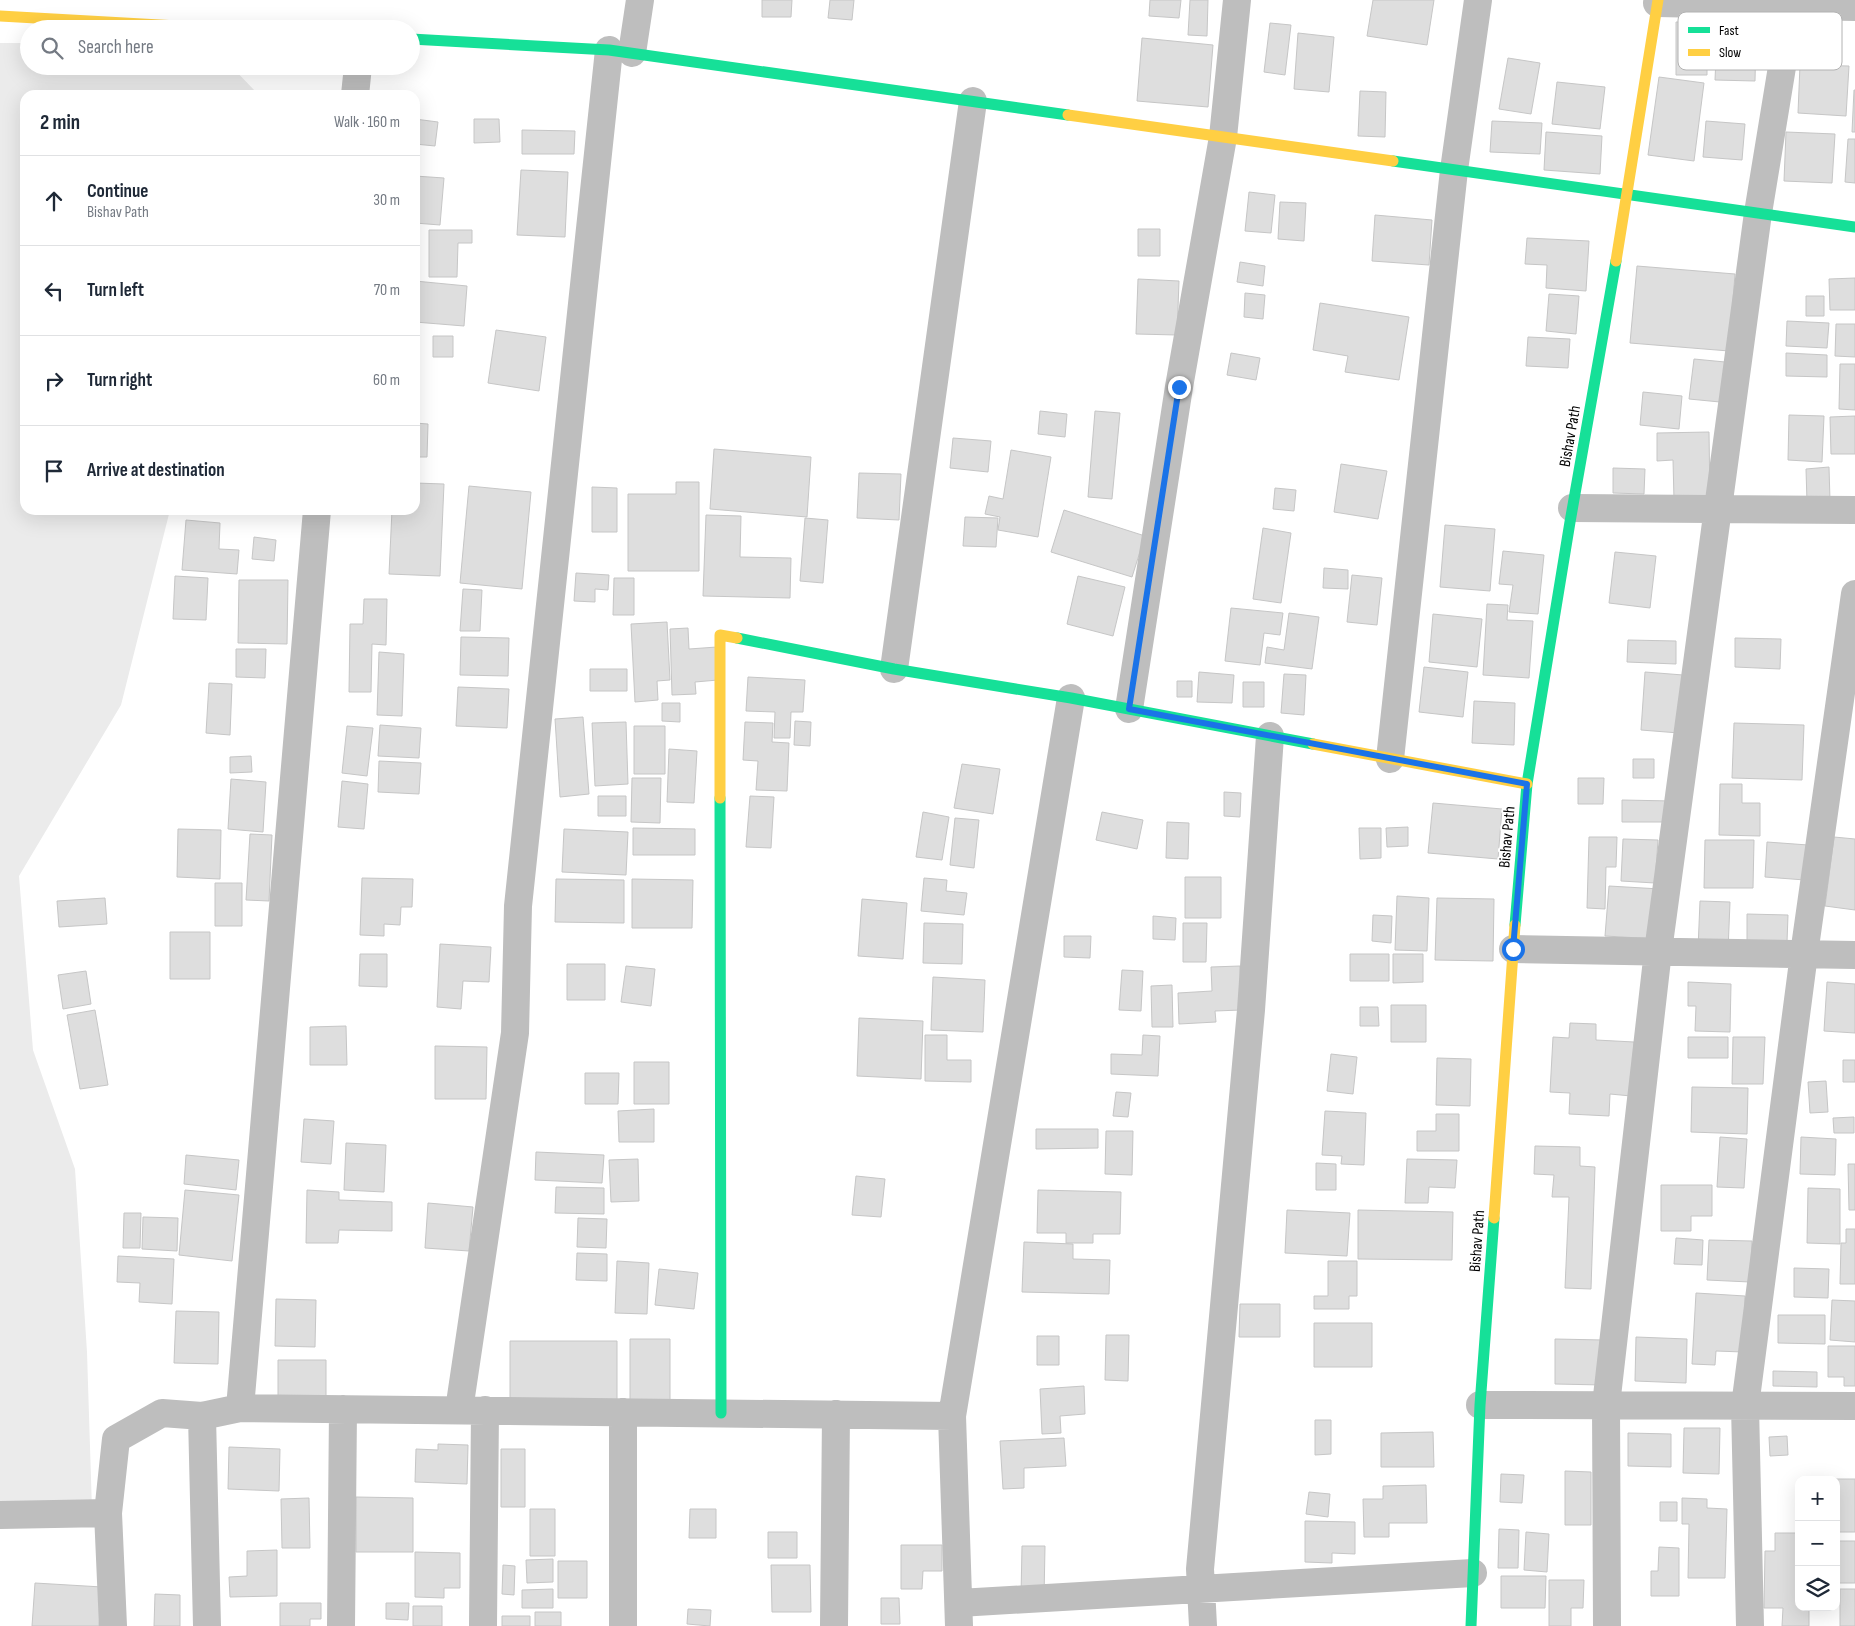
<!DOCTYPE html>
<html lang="en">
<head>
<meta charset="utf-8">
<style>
	body { margin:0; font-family:"Sofia Sans Condensed",sans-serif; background:#f6f6f7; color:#1f2937 }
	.controls { position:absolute; right:15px; bottom:15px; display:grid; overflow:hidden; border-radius:10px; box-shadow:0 5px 20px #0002 }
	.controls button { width:45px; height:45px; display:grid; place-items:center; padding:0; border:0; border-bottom:1px solid #e0e1e3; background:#fff; color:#1f2937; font:25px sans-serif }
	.stop { position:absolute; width:15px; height:15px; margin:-11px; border:4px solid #1a73e8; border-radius:50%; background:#fff }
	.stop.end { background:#1a73e8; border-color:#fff; box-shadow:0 1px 5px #0008 }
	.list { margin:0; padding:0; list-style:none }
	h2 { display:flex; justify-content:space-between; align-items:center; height:65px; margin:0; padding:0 20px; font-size:21px }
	h2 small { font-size:16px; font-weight:400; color:#747a83 }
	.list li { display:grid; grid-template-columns:32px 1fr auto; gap:15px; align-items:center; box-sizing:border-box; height:90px; padding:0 20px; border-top:1px solid #e0e1e3 }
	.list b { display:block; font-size:19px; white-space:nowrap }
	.list p { margin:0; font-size:16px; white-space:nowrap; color:#747a83 }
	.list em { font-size:16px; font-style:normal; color:#747a83 }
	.icon { flex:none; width:28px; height:28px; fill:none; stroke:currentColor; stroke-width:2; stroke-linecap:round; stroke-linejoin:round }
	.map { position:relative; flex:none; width:1855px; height:1626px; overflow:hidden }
	.search { position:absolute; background:#fff; box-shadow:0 5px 20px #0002; left:20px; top:20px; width:400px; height:55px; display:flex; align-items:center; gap:12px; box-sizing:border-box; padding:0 18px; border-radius:28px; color:#747a83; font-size:19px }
	.panel { position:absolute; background:#fff; box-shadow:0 5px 20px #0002; left:20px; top:90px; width:400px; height:425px; border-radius:15px }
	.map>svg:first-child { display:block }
	.green { fill:#ebebeb }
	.building { fill:#dedede; stroke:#c6c6c6 }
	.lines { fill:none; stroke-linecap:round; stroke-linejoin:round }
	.street { stroke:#bebebe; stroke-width:28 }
	.fast { stroke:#16e098; stroke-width:11 }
	.slow { stroke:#ffcf43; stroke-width:11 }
	.route { stroke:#1a73e8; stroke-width:6 }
	.labels { text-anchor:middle; stroke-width:4; stroke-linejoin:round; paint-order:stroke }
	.street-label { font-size:16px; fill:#000; stroke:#fff }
	.key { fill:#fff; stroke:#b2b2b2; stroke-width:1 }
	.key-label { font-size:14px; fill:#000 }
</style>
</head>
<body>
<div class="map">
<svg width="1855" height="1626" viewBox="0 0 1855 1626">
	<rect width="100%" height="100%" fill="#fff"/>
	<path class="green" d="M0,43H29V66H231L259,95H25V510H170L121,705L19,876L33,1050L75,1169L87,1352L92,1510L0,1507Z"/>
	<path class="building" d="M762,0H792L791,17H762Z
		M830,0H854L852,20L828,18Z
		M1150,0H1181L1179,18L1149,16Z
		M1190,0H1208L1207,36L1188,35Z
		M1373,0H1434L1427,45L1367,36Z
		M1676,22H1707V75H1676Z
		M1270,23L1291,25L1285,75L1264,72Z
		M1298,33L1334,37L1329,92L1294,89Z
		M1717,35L1756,36L1755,81L1715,80Z
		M1142,38L1213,45L1208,107L1137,101Z
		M1508,58L1540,63L1531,114L1499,109Z
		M1800,65L1849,66L1846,116L1798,113Z
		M1659,77L1704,83L1694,161L1648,155Z
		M1557,82L1605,87L1600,129L1552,124Z
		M1854,90H1855V132H1852Z
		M1360,91L1386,92L1385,137L1358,136Z
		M415,119L438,122L435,146L415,144Z
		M474,119H499L500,142L474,143Z
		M1492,121L1542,123L1540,154L1490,152Z
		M1706,121L1745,124L1742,160L1703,157Z
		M522,130L575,131L574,154H522Z
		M1546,132L1602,136L1600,174L1544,170Z
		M1786,132L1835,134L1832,183L1784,181Z
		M1848,139H1855V183L1845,182Z
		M521,170L568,172L565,237L517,235Z
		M415,176L444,178L440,225L415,223Z
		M1249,192L1275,195L1271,233L1245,231Z
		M1280,202L1306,203L1304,241L1278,239Z
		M1375,215L1432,220L1429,265L1372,261Z
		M1138,229H1160V256H1138Z
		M429,230H472V243H458L457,277H429Z
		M1527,238L1589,241L1586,291L1546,288L1547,265L1525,264Z
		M1240,262L1265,266L1263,286L1237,282Z
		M1637,266L1735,274L1729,351L1630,343Z
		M1855,278V310H1830L1829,279Z
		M1138,279L1179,281L1177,335L1136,334Z
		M415,281L467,286L464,326L415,322Z
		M1245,293L1265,295L1263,319L1244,317Z
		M1549,294L1579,296L1576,334L1546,331Z
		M1806,296H1824V316H1806Z
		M1320,303L1409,317L1399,380L1345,372L1348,356L1313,350Z
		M1787,321L1829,323L1827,348L1786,346Z
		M1836,324H1855V357L1835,356Z
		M496,330L546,337L539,391L488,383Z
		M433,336H453V357H433Z
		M1528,337L1570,339L1568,368L1526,366Z
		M1231,353L1260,358L1256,380L1227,375Z
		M1786,353L1827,355V377L1786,376Z
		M1694,359L1725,362L1720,402L1689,399Z
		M1840,364H1855V410L1839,409Z
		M1643,392L1682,396L1679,429L1640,425Z
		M1040,411L1067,414L1065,437L1038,434Z
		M1095,411L1120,413L1112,499L1088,497Z
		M1789,415L1824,416L1822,462L1788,460Z
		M1855,416V454H1831L1830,417Z
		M415,423L428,424L427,457H415Z
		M1709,432L1710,500H1674L1673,460L1657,461V433Z
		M953,438L991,441L988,472L950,468Z
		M714,449L811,457L807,517L710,509Z
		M1011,450L1051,457L1038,537L998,530L1000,517L985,514L989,496L1003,499Z
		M1341,464L1387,471L1378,519L1334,512Z
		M1829,467L1830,501L1807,502L1806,469Z
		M1613,468L1645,469L1644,494L1613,493Z
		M859,473L901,474L899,520L857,518Z
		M676,482H699V571H628V494H676Z
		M415,483L444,484L440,576L389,574L392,510H415Z
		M469,486L531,492L522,589L460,583Z
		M592,487L617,488V532H592Z
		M1275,488L1296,490L1294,511L1273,509Z
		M1064,510L1145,536L1132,577L1051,552Z
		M706,515L741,516L740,557L791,558L790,598L703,596Z
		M965,517L998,518L996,547L963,546Z
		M805,518L828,520L823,583L800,581Z
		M186,520L220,523L219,549L239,550L237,574L182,570Z
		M1445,525L1495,529L1490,591L1440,587Z
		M1263,528L1291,533L1281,603L1253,599Z
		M254,537L276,540L274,561L252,559Z
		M1503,551L1544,555L1538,614L1509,612L1513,585L1499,584Z
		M1615,552L1656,556L1650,608L1609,603Z
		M1324,568L1348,570V589L1323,588Z
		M576,573L609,575L608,590L595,589V602L574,601Z
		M1352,575L1382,578L1377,625L1347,622Z
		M175,576L208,578L206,620L173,619Z
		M1078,576L1125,587L1113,636L1067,624Z
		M614,578H634V615H613Z
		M239,580H288L287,644L238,643Z
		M463,589L482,590L480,631H460Z
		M364,599H387L386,645L372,644L371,692H349L350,624H363Z
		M1487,604L1508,605L1507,620L1533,621L1529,678L1483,675Z
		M1231,608L1283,613L1280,635L1264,633L1260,665L1225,661Z
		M1289,613L1319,617L1312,669L1265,663L1267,647L1284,650Z
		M1433,614L1482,619L1477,667L1429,662Z
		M667,622L670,680L657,681L658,700L635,702L631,624Z
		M688,628L689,649L717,647L718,680L695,682L696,694L672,695L670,629Z
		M461,637L509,638L508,676L460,675Z
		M1735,638L1781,639L1780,669L1735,667Z
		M1628,640L1676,641V664L1627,662Z
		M236,649H266L265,678L236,677Z
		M379,652L404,654L402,716L377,715Z
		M1424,667L1468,672L1463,717L1419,712Z
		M590,669H627V691H590Z
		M1199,672L1234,675L1232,703L1197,702Z
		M1645,672L1683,675L1679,733L1641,730Z
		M1284,674L1306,675L1304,715L1281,713Z
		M748,677L805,680L803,712H791L790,738H774L775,712L746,711Z
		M1177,681H1192V697H1177Z
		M1243,682H1264V707H1243Z
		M209,683L232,684L230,735L206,733Z
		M458,687L509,689L507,728L456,726Z
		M1474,701L1515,703L1514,745L1472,743Z
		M662,703H680V722L662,721Z
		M583,717L589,794L560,797L555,719Z
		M795,721L811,722L810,746L794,745Z
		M626,722L628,784L595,786L592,723Z
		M745,722L773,723L772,742L789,743L787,791L756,790L758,761L743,760Z
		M1734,723L1804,725L1802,780L1732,778Z
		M380,725L421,728L419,758L378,756Z
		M347,726L373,728L367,776L342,773Z
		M634,726H665V774H634Z
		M669,749L697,751L694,803L667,802Z
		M251,756L252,772L230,773V757Z
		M1633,759H1654V778H1633Z
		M379,761L421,763L419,794L378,792Z
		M962,764L1000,769L993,814L954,808Z
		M632,778H661L660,823L631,822Z
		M1578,778H1604L1603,804H1578Z
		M231,779L266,782L263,832L228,829Z
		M342,781L368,784L364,829L338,827Z
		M1720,784H1742V803H1760V836L1719,835Z
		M1224,792L1241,793L1240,817L1224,816Z
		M598,796H626V816H598Z
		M750,796L774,797L771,848L746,847Z
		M1622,800L1672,801L1671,822H1622Z
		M1433,803L1502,809L1498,859L1428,853Z
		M923,812L949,817L942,860L916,857Z
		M1102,812L1143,820L1137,849L1096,840Z
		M955,818L979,820L974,868L950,865Z
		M1167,822L1189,823L1188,859L1166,858Z
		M1408,827V846L1387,847L1386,828Z
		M633,828L695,829V855H633Z
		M1359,828H1381V858L1360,859Z
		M178,829L221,830L220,879L177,877Z
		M564,829L628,832L626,875L562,872Z
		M250,834L272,835L269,901L246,900Z
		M1589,837H1617L1616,867H1606L1605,909L1587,908Z
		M1834,837L1855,839V910L1825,906Z
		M1623,839L1658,840L1655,883L1621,881Z
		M1705,840H1754L1753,888H1704Z
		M1767,842L1808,845L1805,880L1765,877Z
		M1185,877H1221V918H1185Z
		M362,878L413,879L412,907H401L400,925L384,924V936L360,935Z
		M924,878L947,880L946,891L967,893L964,915L921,911Z
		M556,879L624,880V923L555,922Z
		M632,879L693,880L692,928H632Z
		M215,883H242V926H215Z
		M1609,886L1660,889L1657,939L1605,936Z
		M1397,896L1429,898L1427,951L1395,950Z
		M105,898L107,924L59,927L57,901Z
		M1437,898L1494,899L1493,961L1435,960Z
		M862,899L907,903L903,959L858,956Z
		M1700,901L1730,902L1728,951L1698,949Z
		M1747,914L1788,915L1787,942L1747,941Z
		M1373,915L1392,916L1391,943L1372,941Z
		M1153,916L1176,918L1175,940L1153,939Z
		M924,923L963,924L962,964L923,963Z
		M1183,923H1207L1206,962H1183Z
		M170,932H210V979H170Z
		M1064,936H1091L1090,958L1064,957Z
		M440,944L491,947L489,982L463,981L461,1009L437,1007Z
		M360,954H387V987L359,986Z
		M1350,954H1389V981H1350Z
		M1393,954H1423V982L1393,983Z
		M567,964H605V1000H567Z
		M626,966L655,969L651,1006L621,1002Z
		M1240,966L1241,1010L1215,1011L1216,1022L1179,1024L1178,993L1212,991L1211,967Z
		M1122,970L1143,971L1141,1011L1119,1010Z
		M86,971L91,1004L63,1009L58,975Z
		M933,977L985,980L983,1032L931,1030Z
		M1688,982L1731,984L1730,1032L1695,1031L1696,1006H1688Z
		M1827,982L1855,984V1033L1824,1031Z
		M1172,985L1173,1027H1152L1151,986Z
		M1391,1005H1426V1042H1391Z
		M1360,1007H1378L1379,1026H1360Z
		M95,1010L108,1085L80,1089L67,1015Z
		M859,1018L923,1021L921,1079L857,1076Z
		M1570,1023L1596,1024V1040L1634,1042L1631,1096L1610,1094L1609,1116L1569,1114L1570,1093L1550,1092L1553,1037L1569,1038Z
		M346,1026L347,1065H310V1027Z
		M925,1035H947V1060H971V1082L925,1081Z
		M1143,1035L1160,1036L1158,1076L1111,1074V1054L1142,1055Z
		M1688,1037H1728V1058H1688Z
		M1733,1037H1765L1763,1084H1732Z
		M435,1046L487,1047L486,1099H435Z
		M1331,1054L1357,1057L1353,1094L1327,1091Z
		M1437,1058L1471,1059L1470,1106L1436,1105Z
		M1843,1060H1855V1082H1843Z
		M634,1062H669V1104H634Z
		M585,1073H619L618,1104H585Z
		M1826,1081L1828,1112L1810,1113L1808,1082Z
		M1692,1087L1748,1088L1747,1134L1691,1132Z
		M1116,1092L1131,1093L1128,1117L1113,1116Z
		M654,1109V1142H619L618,1111Z
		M1325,1111L1366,1113L1364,1165L1341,1164L1342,1156L1322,1155Z
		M1436,1114H1459V1151H1417V1131H1436Z
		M1854,1117V1133H1834L1833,1118Z
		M304,1119L334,1121L331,1164L301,1162Z
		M1036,1129H1098V1148L1036,1149Z
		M1106,1131H1133L1132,1175L1105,1174Z
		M1720,1137L1747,1139L1744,1188L1717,1187Z
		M1801,1137L1836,1139L1835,1175L1800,1174Z
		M346,1143L386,1145L384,1192L344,1190Z
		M1535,1146L1580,1147V1166L1595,1167L1591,1289L1565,1288L1569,1197H1552L1554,1175L1534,1174Z
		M536,1152L604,1155L602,1183L535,1180Z
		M186,1155L239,1160L236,1190L184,1184Z
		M638,1159L639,1201L611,1202L609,1160Z
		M1407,1159L1457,1160L1455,1188L1429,1187L1428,1203H1405Z
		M1316,1163L1336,1164V1190H1316Z
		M1848,1164H1855V1210H1849Z
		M856,1176L885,1179L881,1217L852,1215Z
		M1661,1185H1712V1216H1691V1231H1661Z
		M556,1187L604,1188V1214L555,1213Z
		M1808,1188L1840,1189V1244L1807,1243Z
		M185,1190L239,1195L232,1261L179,1255Z
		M307,1190L339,1192V1200L392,1202V1231L339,1230L338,1243H306Z
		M1038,1190L1121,1192L1120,1234H1093V1243H1066V1233H1037Z
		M428,1203L473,1207L469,1251L425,1248Z
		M1287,1210L1350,1213L1347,1256L1285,1253Z
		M1358,1210L1453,1212L1452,1260L1358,1259Z
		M124,1213H141L140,1248H123Z
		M143,1217L178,1218L177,1251L142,1249Z
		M578,1218L607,1219L606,1248L577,1247Z
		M1846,1229H1855V1284H1840L1841,1243H1846Z
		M1676,1238L1703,1240L1702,1265L1674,1264Z
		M1709,1240L1752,1241L1750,1282L1707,1280Z
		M1024,1242L1073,1244V1259L1110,1260L1109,1294L1022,1292Z
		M577,1253L607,1254V1281L576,1280Z
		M118,1256L174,1259L172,1304L139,1302L140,1283L117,1282Z
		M617,1261L649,1263L647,1314L615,1313Z
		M1328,1261H1357V1296H1349V1309H1314V1296H1328Z
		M1794,1268L1829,1269L1828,1298L1794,1297Z
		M659,1269L698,1273L694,1309L655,1305Z
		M1696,1293L1745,1296L1743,1352L1716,1351L1715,1365L1692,1364Z
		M276,1299L316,1300L315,1347L275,1346Z
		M1832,1300L1855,1301V1342L1830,1340Z
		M1240,1304H1280V1337H1239Z
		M176,1311L219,1312L218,1364L174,1363Z
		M1778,1315H1825V1344L1778,1343Z
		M1314,1323H1372V1367H1314Z
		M1106,1335H1129L1128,1381L1105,1380Z
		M1037,1336H1059V1365H1037Z
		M1636,1337L1687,1339L1686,1383L1635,1381Z
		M630,1339H670V1400H630Z
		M1555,1339L1603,1340V1385L1555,1384Z
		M510,1341H617V1400H510Z
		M1828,1346H1855V1386H1844V1377H1828Z
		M278,1360H326V1398H278Z
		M1773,1371L1817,1372V1387L1773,1386Z
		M1084,1386L1085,1414L1060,1416L1061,1433L1042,1434L1040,1389Z
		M1315,1420H1331V1454L1315,1455Z
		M1684,1428H1720L1719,1474L1683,1473Z
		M1433,1432L1434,1467H1381V1433Z
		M1628,1433L1671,1434V1467L1628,1466Z
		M1787,1436L1788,1455L1770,1456L1769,1437Z
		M1064,1438L1066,1466L1024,1468V1488L1003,1489L1000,1441Z
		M438,1444L468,1445L467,1484L415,1482L416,1449L438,1450Z
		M229,1447L280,1449L279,1491L228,1489Z
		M501,1449H525V1507H501Z
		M1565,1471L1591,1472V1525H1565Z
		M1501,1474L1524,1475L1522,1503L1500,1502Z
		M1817,1479H1855V1532H1836V1480Z
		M1426,1485L1427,1523H1389V1537H1364L1363,1499H1383V1486Z
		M1309,1492L1330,1494L1328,1517L1306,1514Z
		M356,1497L413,1498V1552H356Z
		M309,1498L310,1548H282L281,1499Z
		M1682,1498L1707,1499V1508L1727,1509L1725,1578H1688L1689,1524H1682Z
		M1660,1502H1677V1521H1660Z
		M530,1509H555V1556H530Z
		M690,1509H716V1538H689Z
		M1305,1521L1355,1522V1554L1332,1553V1563L1305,1562Z
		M1499,1529L1519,1530L1518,1568H1498Z
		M768,1532H797V1558H768Z
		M1526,1532L1549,1534L1547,1572L1524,1570Z
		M1775,1533H1799V1607H1809V1626H1782L1783,1608H1764L1765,1551H1775Z
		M1836,1541H1855V1583H1836Z
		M901,1545H942V1571H923L922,1589H901Z
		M1022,1546H1045L1044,1598L1021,1597Z
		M1659,1547L1679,1548V1596H1651V1571H1658Z
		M277,1550V1596L230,1597L229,1577L247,1576V1551Z
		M415,1552L460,1553V1588H444V1598L415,1597Z
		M553,1559V1582L527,1583L526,1560Z
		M558,1561H587V1598H558Z
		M503,1565L515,1566L514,1595L502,1594Z
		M771,1565H810L811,1612H772Z
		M1501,1576H1546L1545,1608H1501Z
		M1549,1580H1584L1583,1608H1571V1626H1549Z
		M35,1583L102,1587L99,1626H32Z
		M553,1589V1608H522V1590Z
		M1840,1589H1855V1626H1840Z
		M155,1594L180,1595V1626H154Z
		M881,1598H899L900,1624H881Z
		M280,1603H321V1619H310V1626H280Z
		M386,1603H409L408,1620L386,1619Z
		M413,1606H442V1626H413Z
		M688,1609L711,1610L710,1626L687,1624Z
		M535,1612H561V1626H535Z
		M502,1616H530V1626H502Z"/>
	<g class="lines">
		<path class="street" d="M1657,3L1855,7
			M632,53L640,0
			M355,95L358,66
			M1572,508L1855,510
			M894,669L973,101
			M1129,709L1179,387L1223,137L1237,0
			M1390,759L1454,170L1478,0
			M1513,949L1855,955
			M1480,1405L1855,1406
			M240,1408L317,510
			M459,1410L515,1033L518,906L609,50
			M202,1416L207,1626
			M0,1515L108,1513
			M959,1603L1473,1573
			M113,1626L108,1513L116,1439L162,1413L202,1416L240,1408L952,1416
			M341,1626L343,1409
			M483,1626L485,1410
			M623,1626V1412
			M834,1626L836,1414
			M959,1626L952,1416L1071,698
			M1203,1626L1200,1569L1251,1010L1270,736
			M1607,1626L1606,1405L1658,951L1758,213L1793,0
			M1750,1626L1745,1406L1804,954L1855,594"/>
		<path class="fast" d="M411,39L609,50L1068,115
			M1393,161L1855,227
			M737,638L894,669L1071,698L1313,744
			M720,798L721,1413
			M1515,925L1527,784L1570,522L1616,261
			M1471,1626L1480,1405L1494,1218"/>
		<path class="slow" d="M0,16L231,29
			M1068,115L1393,161
			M1616,261L1658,0
			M1313,744L1527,784
			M720,798V635L737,638
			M1494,1218L1515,925"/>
	</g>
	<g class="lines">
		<path class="route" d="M1179,387L1129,709L1527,784L1513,949"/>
	</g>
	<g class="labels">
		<g class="street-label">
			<text transform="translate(1569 436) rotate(-80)" y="6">Bishav Path</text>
			<text transform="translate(1506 837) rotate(-85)" y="6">Bishav Path</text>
			<text transform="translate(1476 1241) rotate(-86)" y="6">Bishav Path</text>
		</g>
	</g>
	<rect x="1678" y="12" width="164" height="58" rx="8" class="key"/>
	<rect x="1688" y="27" width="22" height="6" fill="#16e098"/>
	<rect x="1688" y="49" width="22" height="7" fill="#ffcf43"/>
	<g class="key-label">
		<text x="1719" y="35">Fast</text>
		<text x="1719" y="57">Slow</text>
	</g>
</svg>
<div class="controls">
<button>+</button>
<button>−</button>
<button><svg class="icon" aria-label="layers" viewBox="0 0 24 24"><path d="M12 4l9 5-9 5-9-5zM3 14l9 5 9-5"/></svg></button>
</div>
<div class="stop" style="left:1513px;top:949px"></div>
<div class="stop end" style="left:1179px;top:387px"></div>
<div class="search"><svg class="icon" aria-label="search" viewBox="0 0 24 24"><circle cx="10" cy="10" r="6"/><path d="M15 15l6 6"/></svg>Search here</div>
<section class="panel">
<h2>2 min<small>Walk · 160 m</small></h2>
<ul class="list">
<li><svg class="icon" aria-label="ahead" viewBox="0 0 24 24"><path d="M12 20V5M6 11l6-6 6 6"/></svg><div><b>Continue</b><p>Bishav Path</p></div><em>30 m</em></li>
<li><svg class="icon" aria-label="left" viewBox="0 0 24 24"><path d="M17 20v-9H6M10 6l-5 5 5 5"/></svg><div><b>Turn left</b></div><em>70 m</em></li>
<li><svg class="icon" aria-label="right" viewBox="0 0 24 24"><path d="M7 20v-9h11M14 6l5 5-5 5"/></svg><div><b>Turn right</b></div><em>60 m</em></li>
<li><svg class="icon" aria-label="arrive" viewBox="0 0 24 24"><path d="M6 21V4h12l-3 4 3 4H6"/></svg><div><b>Arrive at destination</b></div></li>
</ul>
</section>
</div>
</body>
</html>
